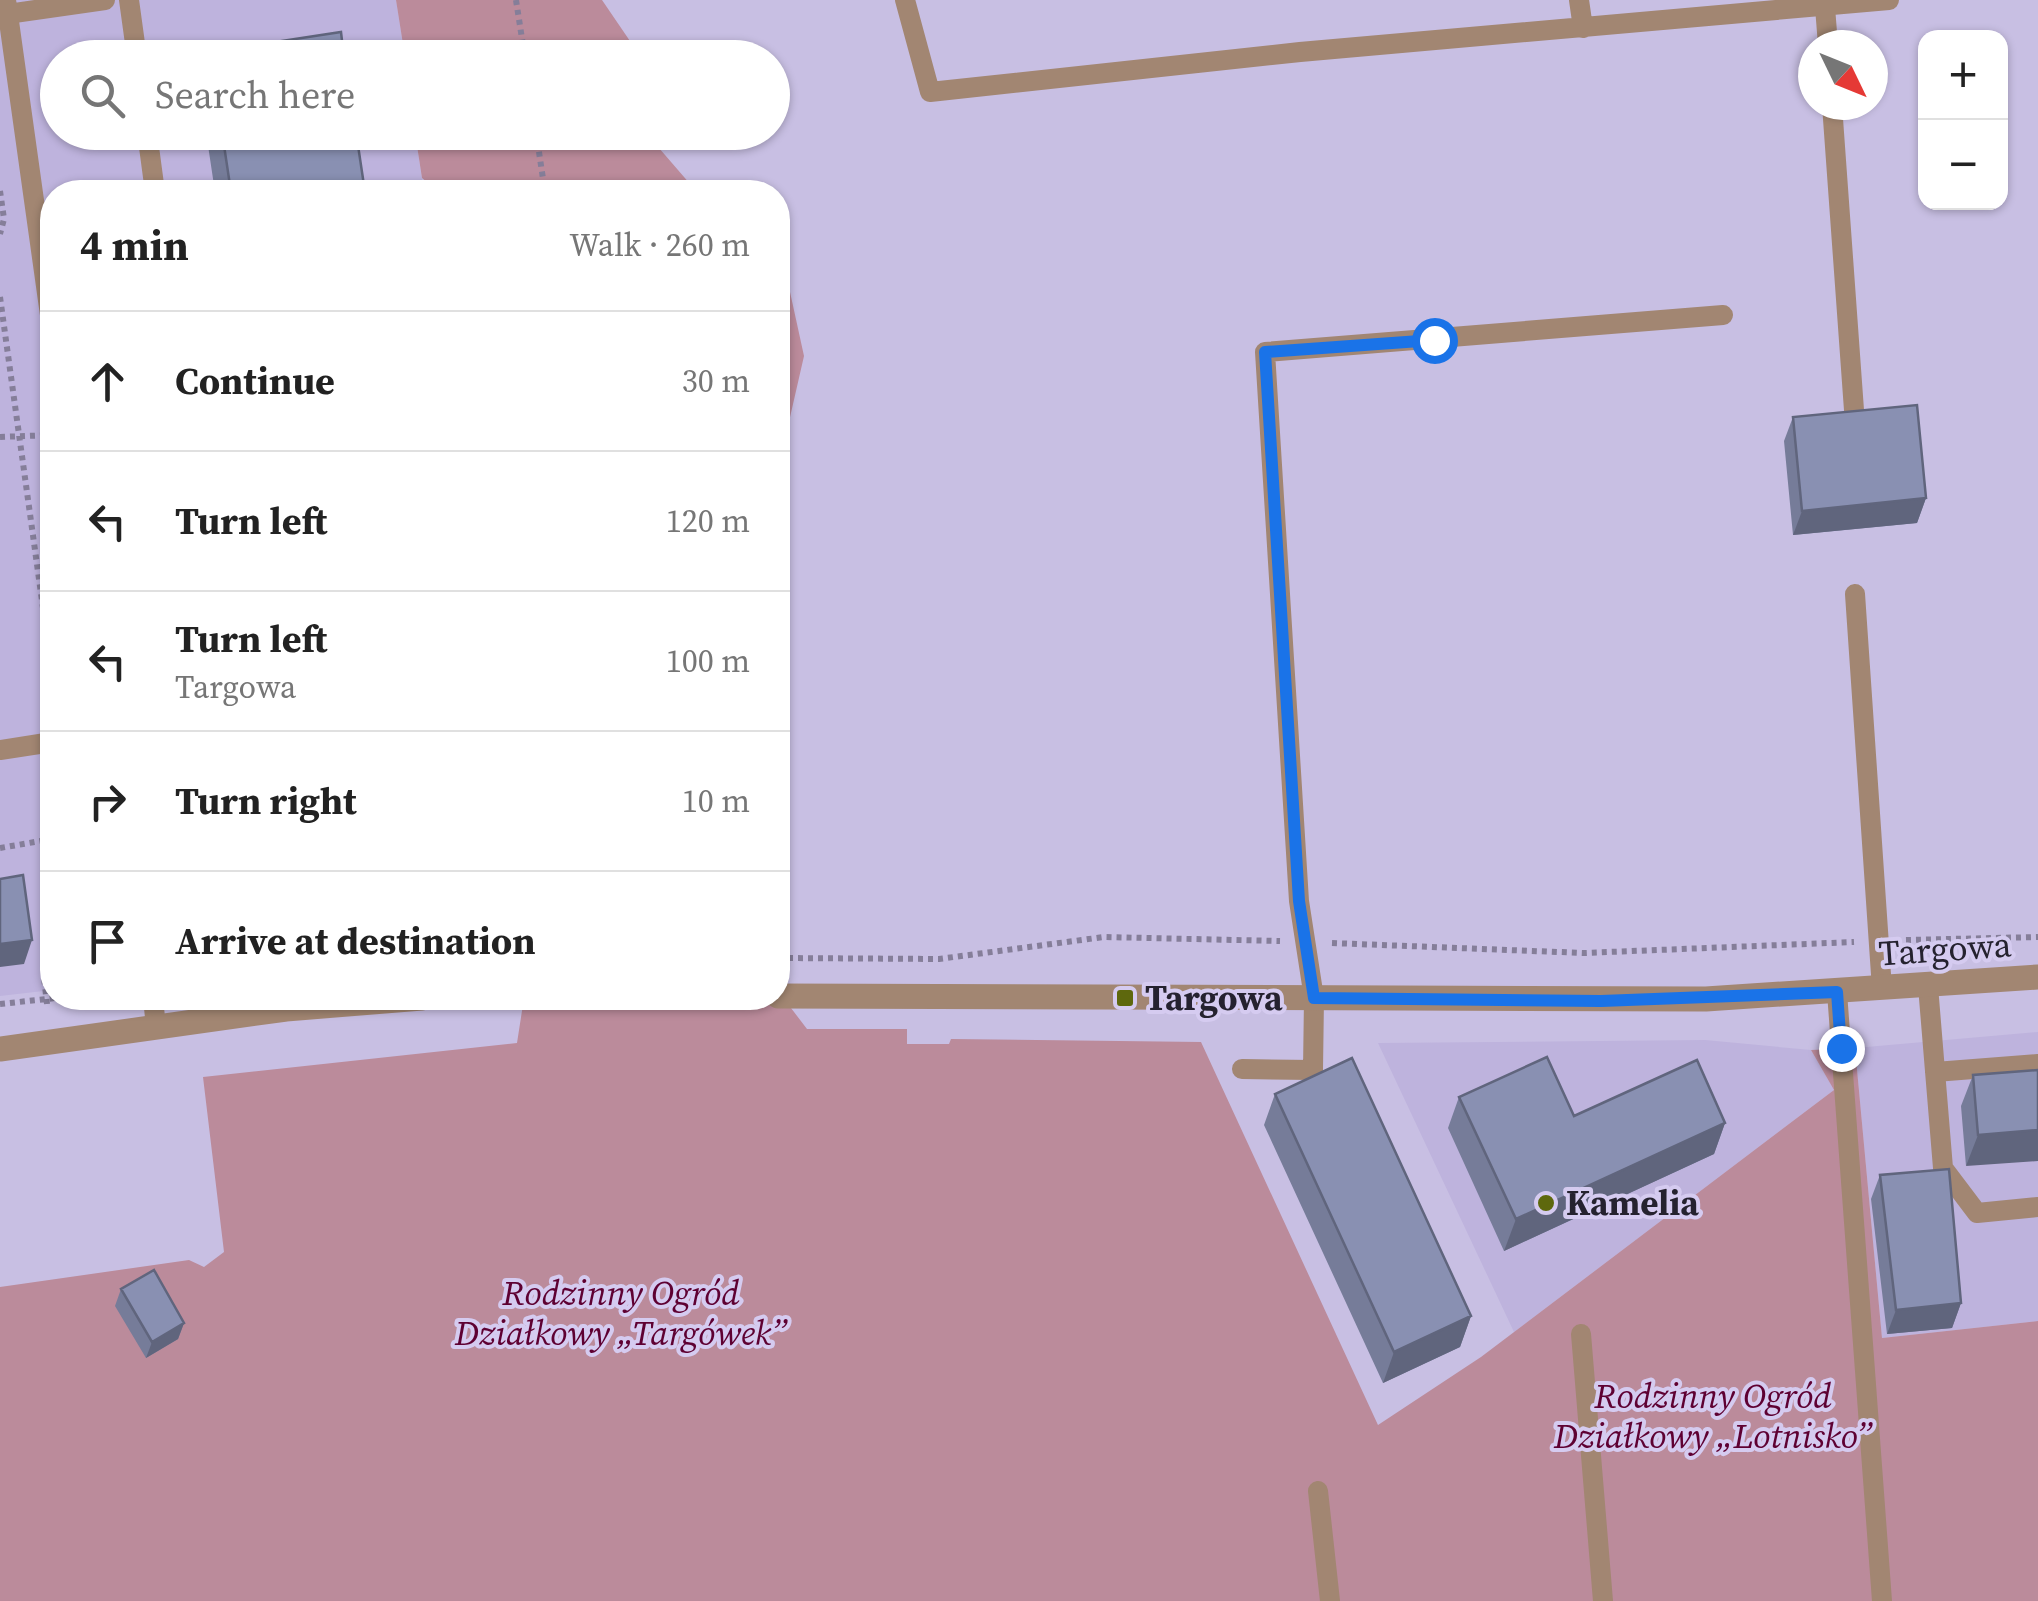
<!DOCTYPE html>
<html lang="en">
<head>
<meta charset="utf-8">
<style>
	body { margin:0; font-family:"Source Serif 4",serif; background:#f6f6f6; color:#222 }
	.controls { position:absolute; right:30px; top:30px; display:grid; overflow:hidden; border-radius:20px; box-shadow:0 2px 8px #0004 }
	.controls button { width:90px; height:90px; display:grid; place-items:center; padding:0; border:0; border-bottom:2px solid #e0e0e0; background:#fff; color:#222; font:50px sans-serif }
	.compass { position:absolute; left:1798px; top:30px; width:90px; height:90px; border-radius:50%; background:#fff; box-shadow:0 2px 8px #0004; rotate:133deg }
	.stop { position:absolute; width:30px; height:30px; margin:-22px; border:8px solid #1a73e8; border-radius:50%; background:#fff }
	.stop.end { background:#1a73e8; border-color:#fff; box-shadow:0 2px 10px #0008 }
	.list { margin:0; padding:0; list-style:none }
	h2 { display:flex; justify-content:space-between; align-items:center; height:130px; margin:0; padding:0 40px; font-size:42px }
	h2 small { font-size:32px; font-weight:400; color:#767676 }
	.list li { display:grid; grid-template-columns:65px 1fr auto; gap:30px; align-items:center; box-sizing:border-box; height:140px; padding:0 40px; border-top:2px solid #e0e0e0 }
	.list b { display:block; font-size:38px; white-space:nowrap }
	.list p { margin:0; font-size:32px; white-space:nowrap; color:#767676 }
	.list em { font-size:32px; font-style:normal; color:#767676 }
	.icon { flex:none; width:55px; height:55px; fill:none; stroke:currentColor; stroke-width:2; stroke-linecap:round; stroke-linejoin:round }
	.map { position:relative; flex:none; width:2038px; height:1601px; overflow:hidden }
	.search { position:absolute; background:#fff; box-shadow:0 2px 8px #0004; left:40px; top:40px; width:750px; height:110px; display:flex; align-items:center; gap:25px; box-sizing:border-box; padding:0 35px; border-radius:55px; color:#767676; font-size:38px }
	.panel { position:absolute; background:#fff; box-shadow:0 2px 8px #0004; left:40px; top:180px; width:750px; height:830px; border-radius:40px }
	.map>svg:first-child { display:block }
	.built { fill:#beb3dd }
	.green { fill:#bb8b9b }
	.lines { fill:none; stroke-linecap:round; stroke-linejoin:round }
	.path { stroke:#857e99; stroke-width:6; stroke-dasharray:5 5; stroke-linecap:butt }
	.service { stroke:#a28672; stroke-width:20 }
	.tertiary { stroke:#a28672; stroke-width:25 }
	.wall { fill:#767c99 }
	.shaded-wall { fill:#60657d }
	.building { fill:#8990b2; stroke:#60657d; stroke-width:2.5 }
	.route { stroke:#1a73e8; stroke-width:12 }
	.poi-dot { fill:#5e680d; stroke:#d5cbf0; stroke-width:4 }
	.labels { text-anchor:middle; stroke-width:8; stroke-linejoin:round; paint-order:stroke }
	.street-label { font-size:35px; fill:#25222f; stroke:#d5cbf0 }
	.poi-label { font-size:35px; font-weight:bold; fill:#25222f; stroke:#d5cbf0; text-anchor:start }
	.park-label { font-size:35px; font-style:italic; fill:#5e0032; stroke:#d5cbf0 }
</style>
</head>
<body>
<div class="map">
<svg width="2038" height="1601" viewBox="0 0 2038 1601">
	<rect width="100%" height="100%" fill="#c8bfe3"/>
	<path class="built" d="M0,0H396L405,57L58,58V132L415,133L424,192H52V990L0,996Z
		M2038,1032V1321L1882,1338L1855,1048Z
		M1705,1040L1811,1050L1834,1090L1514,1332L1378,1043Z"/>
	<path class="green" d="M396,0H602L632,44L634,57H405Z
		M415,133H646L697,192H439L422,178Z
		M778,263L785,269L804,356L788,426L778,449Z
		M778,991L807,1029H907V1044H949L951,1039L1201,1042L1378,1425L1481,1357L1834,1090L1811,1050L1855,1048L1882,1338L2038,1321V1601H0V1287L189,1260L204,1267L224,1252L203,1077L517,1043L524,998H778Z"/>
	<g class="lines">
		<path class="path" d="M516,0L525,58
			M536,132L545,192
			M0,191L4,219L0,234
			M0,297L52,673
			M0,437L52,435
			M0,848L52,839
			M1906,940L2038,937
			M1332,943L1584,953L1854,942
			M778,958L939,959L1104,937L1280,941
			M0,1004L56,998
			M47,1004L44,977L52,967"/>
		<path class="service" d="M6,0L52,329
			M129,0L137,58
			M905,0L930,92L1300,52L1889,0
			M1579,0L1583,28
			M1825,7L1828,45
			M0,15L105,0
			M1832,105L1854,410
			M147,132L155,192
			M1855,594L1882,989
			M0,750L52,742
			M1928,986L1943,1168L1977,1213L2038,1207
			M1837,992L1882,1601
			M153,998L156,1027
			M1242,1069L1313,1070L1314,998L1299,901L1265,352L1723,315
			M1935,1072L2038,1064
			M1581,1334L1603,1601
			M1318,1491L1330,1601"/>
		<path class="tertiary" d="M778,996L1706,999L2038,977
			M0,1049L286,1009L422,998"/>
	</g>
	<path class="wall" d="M206,132H356L365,192H215Z
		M1793,417L1926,498L1917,523L1793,535L1784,441Z
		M2038,1070L1966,1166L1961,1106L1973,1075Z
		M1275,1094L1471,1316L1460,1347L1383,1383L1264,1125Z
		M1459,1097L1574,1116L1725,1123L1714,1154L1504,1251L1448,1128Z
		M1880,1175L1961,1303L1952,1328L1887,1334L1871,1199Z
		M121,1289L184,1323L178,1339L146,1358L115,1306Z"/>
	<path class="shaded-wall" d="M1926,498L1917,523L1793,535L1802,511Z
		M32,940L24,964L0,967V944Z
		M1725,1123L1714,1154L1504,1251L1516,1219Z
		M2038,1130V1161L1966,1166L1978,1135Z
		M1961,1303L1952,1328L1887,1334L1896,1310Z
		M1471,1316L1460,1347L1383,1383L1394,1352Z
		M184,1323L178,1339L146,1358L152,1342Z"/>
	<path class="building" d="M341,32L344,58H211L210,52Z
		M222,132H356L365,192H231Z
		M1917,405L1926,498L1802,511L1793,417Z
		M23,875L32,940L0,944V879Z
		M1547,1057L1574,1116L1697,1060L1725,1123L1516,1219L1459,1097Z
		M1352,1058L1471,1316L1394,1352L1275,1094Z
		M2038,1070V1130L1978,1135L1973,1075Z
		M1949,1169L1961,1303L1896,1310L1880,1175Z
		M154,1270L184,1323L152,1342L121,1289Z"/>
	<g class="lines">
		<path class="route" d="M1434,340L1265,352L1299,901L1314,998L1601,1001L1837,992L1841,1048"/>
	</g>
	<g class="poi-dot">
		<rect x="1115" y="988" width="20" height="20" rx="5"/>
		<circle cx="1546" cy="1203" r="10"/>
	</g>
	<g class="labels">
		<g class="street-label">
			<text transform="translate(1945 949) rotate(-4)" y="12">Targowa</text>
		</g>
		<g class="poi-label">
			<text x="1145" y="1010">Targowa</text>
			<text x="1566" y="1215">Kamelia</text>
		</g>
		<g class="park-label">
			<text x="621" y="1305">Rodzinny Ogród<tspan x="621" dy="40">Działkowy „Targówek”</tspan></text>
			<text x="1713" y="1408">Rodzinny Ogród<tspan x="1713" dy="40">Działkowy „Lotnisko”</tspan></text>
		</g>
	</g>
</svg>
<div class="controls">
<button>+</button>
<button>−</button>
</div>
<svg class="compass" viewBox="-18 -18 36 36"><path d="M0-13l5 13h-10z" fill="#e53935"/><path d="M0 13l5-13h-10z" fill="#767676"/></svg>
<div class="stop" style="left:1434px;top:340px"></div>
<div class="stop end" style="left:1841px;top:1048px"></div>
<div class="search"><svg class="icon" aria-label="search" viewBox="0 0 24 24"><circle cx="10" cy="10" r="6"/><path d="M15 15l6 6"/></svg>Search here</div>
<section class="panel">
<h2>4 min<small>Walk · 260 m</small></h2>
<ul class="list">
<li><svg class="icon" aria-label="ahead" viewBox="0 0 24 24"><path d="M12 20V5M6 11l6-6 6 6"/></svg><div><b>Continue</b></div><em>30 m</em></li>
<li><svg class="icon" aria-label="left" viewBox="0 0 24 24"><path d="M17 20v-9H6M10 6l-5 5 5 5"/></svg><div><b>Turn left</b></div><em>120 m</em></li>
<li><svg class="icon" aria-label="left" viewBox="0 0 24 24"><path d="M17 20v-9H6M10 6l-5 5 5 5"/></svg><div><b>Turn left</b><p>Targowa</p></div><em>100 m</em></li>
<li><svg class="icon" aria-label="right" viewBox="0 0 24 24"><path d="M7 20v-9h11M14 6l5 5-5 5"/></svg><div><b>Turn right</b></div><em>10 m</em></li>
<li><svg class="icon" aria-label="arrive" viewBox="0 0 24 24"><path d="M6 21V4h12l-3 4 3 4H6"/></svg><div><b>Arrive at destination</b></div></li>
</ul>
</section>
</div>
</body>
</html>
